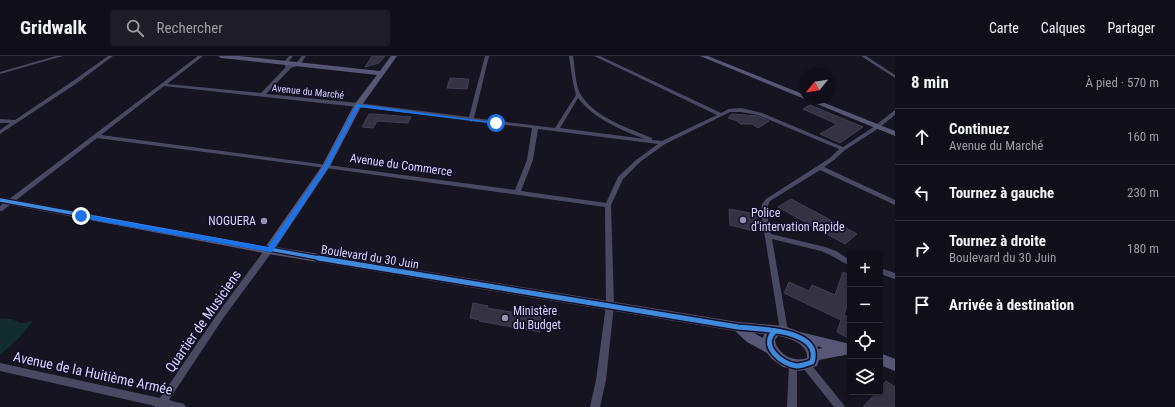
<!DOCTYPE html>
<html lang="fr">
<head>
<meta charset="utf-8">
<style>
	body { margin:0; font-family:"Roboto Condensed",sans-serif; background:#1e1d26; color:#f1f3f6 }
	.controls { position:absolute; right:12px; bottom:12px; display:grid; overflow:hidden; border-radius:4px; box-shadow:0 1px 3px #0004 }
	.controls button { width:36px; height:36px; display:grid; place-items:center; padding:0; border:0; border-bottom:1px solid #302f38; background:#100f19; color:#f1f3f6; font:20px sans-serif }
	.compass { position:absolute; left:799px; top:12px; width:36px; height:36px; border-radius:50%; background:#100f19; box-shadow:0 1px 3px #0004; rotate:240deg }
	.stop { position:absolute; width:12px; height:12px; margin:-9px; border:3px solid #1a73e8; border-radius:50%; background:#fff }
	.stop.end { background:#1a73e8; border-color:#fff; box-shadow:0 1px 4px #0008 }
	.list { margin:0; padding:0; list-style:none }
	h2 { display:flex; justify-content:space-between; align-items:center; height:52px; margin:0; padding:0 16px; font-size:17px }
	h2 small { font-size:13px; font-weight:400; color:#9c9ca2 }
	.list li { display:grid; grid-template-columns:26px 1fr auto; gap:12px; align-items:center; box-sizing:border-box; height:56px; padding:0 16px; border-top:1px solid #302f38 }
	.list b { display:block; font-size:15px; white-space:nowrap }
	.list p { margin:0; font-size:13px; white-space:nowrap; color:#9c9ca2 }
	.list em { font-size:13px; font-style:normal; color:#9c9ca2 }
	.icon { flex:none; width:22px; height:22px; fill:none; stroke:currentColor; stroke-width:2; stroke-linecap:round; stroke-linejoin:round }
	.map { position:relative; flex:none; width:895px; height:351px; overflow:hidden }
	header { display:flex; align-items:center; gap:24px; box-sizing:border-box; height:56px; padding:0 20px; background:#100f19; border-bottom:1px solid #302f38 }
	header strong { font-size:19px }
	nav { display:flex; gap:22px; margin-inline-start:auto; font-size:14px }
	.search { width:280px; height:36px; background:#1e1d26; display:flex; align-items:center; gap:10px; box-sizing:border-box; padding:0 14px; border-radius:4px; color:#9c9ca2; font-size:15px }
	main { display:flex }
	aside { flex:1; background:#100f19 }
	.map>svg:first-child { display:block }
	.green { fill:#132c2d }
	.building { fill:#343243; stroke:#433f54 }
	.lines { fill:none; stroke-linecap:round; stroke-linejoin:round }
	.street { fill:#4a4962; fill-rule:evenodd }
	.secondary { fill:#575674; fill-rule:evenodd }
	.cycleway-far1-casing { stroke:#130f26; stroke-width:6 }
	.cycleway-casing { stroke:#130f26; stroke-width:8 }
	.cycleway-far1 { stroke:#408adc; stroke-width:3.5 }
	.cycleway { stroke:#408adc; stroke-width:5 }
	.route { fill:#1a73e8 }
	.poi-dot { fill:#9591b1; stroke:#130f26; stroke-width:1.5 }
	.labels { text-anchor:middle; stroke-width:3.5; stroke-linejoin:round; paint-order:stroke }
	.far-street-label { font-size:10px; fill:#d9d4ff; stroke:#130f26 }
	.street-label { font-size:12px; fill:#d9d4ff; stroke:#130f26 }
	.poi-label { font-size:12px; fill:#d9d4ff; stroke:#130f26; text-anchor:start }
	.near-street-label { font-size:14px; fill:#d9d4ff; stroke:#130f26 }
</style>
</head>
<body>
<header>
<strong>Gridwalk</strong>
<div class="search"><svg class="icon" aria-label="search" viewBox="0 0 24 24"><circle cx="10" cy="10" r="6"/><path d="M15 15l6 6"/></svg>Rechercher</div>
<nav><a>Carte</a><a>Calques</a><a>Partager</a></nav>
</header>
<main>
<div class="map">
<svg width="895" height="351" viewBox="0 0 895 351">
	<rect width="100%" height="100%" fill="#161421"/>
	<path class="green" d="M0,263H11L21,267L33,265L19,282L0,299Z"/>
	<path class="building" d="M372,0H385L379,7L365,11Z
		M450,22L469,23L467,33L447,32Z
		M810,49L853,67L863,71L840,87L820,78L837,68L803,53Z
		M369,58H375L411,61L408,67L377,65L373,72L362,71Z
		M732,58L758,60L769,65L758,72L752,68H740L738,65L728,62Z
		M791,143L857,178L845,188L778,151Z
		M729,153L755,158L757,176L730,169Z
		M843,216L850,219V239L844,259L850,262V283L837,276L841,264L784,237L789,226L809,235L812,229L835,239Z
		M473,247L488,250L487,252L541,261L540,276L479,265L480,264L470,262Z
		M886,325L895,331V351H863L877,336H880V332Z"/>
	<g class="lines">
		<path class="street" d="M56,0H63L0,18V16Z
			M108,0H113L77,27L0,78V74L10,67H0V63L15,64L73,25Z
			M198,0H203L167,28L261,37L286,11L283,7L289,0H293L287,7L290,9L296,7L302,0H306L300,9L291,12L266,38L358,47L469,61L485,0H489L474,62L555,72L576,39L573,27L569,0H573C575,11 575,30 581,39C594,61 630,73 652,82V84L662,85L717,59L594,0H600L721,57L729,53L741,52L762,57L843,91L872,72L895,54V59L876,74L845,94L834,104L824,111L895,144V149L820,114L770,145C764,154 770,169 771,178L825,191L836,195L850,204V210L830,199L821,195L772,183L788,275L787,278L784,279L781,278L780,275L761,156L762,148L766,143L830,102L839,93L758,59L741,56H730L665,88L640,106L623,123L611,149L614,249L606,324L600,351H590L596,324L606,249L605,151L326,112L97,82L2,155H0V150ZM164,30L358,51L469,64L471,66L473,65L532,72L527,104L515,134L101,79ZM578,42C594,63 621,74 645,83L560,72ZM538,73L658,88L636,104L618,121L606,147L521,135L533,104Z
			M861,0H866L895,19V22Z
			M269,191L272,192L273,194L272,196L224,261L169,344L184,348L186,351H154L155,350L0,315V307L160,342L218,257L266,192Z
			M880,212L895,217V223L880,218Z
			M793,305L796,306L797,309V351H787L789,309L790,306Z
			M806,305L809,306L843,348L845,351H834L803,312L802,309L803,306Z"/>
		<path class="secondary" d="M218,0H239L380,15L391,0H397L362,49L330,110L276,191L738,266L784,270L800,276L850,288V298L819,304L817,310L800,315L783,311L772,303L767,297L747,286L735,275L269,198L0,147V141L266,190L322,110L354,49L377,19L221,2ZM754,277L764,278L763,282ZM778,280C789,281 809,289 807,302C794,307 777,298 775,284ZM817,290L823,292L818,293Z
			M700,0H708L805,39V42H812L895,75V80Z
			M880,297L895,303V315L880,309Z"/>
		<defs>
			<path id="cycleway-far1" d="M0,144L324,203"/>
			<path id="cycleway" d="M318,202L738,271C757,273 823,273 812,306C807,308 802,310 796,310C781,308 759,289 775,275"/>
		</defs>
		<use href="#cycleway-far1" class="cycleway-far1-casing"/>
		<use href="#cycleway" class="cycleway-casing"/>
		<use href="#cycleway-far1" class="cycleway-far1"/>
		<use href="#cycleway" class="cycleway"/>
	</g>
	<path class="route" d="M358,48L499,67L496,68L359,51L329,110L272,196H269L81,162L78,160L81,158L268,191L324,110L356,49Z"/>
	<g class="poi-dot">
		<circle cx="743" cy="164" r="4"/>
		<circle cx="264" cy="165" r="4"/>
		<circle cx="505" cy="262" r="4"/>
	</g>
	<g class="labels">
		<g class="far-street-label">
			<text transform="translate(308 35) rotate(6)" y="4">Avenue du Marché</text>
		</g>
		<g class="street-label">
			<text transform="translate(401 109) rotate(8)" y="4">Avenue du Commerce</text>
			<text transform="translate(370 201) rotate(9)" y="4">Boulevard du 30 Juin</text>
		</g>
		<g class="poi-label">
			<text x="751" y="161">Police<tspan x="751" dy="14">d'intervation Rapide</tspan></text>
			<text x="256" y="169" text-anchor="end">NOGUERA</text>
			<text x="513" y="259">Ministère<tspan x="513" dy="14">du Budget</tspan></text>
		</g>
		<g class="near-street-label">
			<text transform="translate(203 265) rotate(-55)" y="5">Quartier de Musiciens</text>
			<text transform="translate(93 317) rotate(12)" y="5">Avenue de la Huitième Armée</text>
		</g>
	</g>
</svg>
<div class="controls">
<button>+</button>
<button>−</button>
<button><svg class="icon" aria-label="locate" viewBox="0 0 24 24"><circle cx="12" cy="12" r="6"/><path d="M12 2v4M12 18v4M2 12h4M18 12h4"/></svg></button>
<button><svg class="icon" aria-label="layers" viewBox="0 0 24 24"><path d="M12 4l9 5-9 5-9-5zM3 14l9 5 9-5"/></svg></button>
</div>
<svg class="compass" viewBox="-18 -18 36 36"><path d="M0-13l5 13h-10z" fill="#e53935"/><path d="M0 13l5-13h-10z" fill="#9c9ca2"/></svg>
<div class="stop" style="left:496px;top:67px"></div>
<div class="stop end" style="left:81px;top:160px"></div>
</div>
<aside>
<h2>8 min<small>À pied · 570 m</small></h2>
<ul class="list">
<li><svg class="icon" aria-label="ahead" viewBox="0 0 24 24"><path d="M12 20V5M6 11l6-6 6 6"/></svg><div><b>Continuez</b><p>Avenue du Marché</p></div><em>160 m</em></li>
<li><svg class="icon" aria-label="left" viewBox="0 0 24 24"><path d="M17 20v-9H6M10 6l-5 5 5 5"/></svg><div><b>Tournez à gauche</b></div><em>230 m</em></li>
<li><svg class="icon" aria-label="right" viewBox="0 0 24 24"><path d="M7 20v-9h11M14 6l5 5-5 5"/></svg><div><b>Tournez à droite</b><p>Boulevard du 30 Juin</p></div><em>180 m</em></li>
<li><svg class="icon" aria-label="arrive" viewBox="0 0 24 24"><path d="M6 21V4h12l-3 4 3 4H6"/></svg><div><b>Arrivée à destination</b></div></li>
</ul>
</aside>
</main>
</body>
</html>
